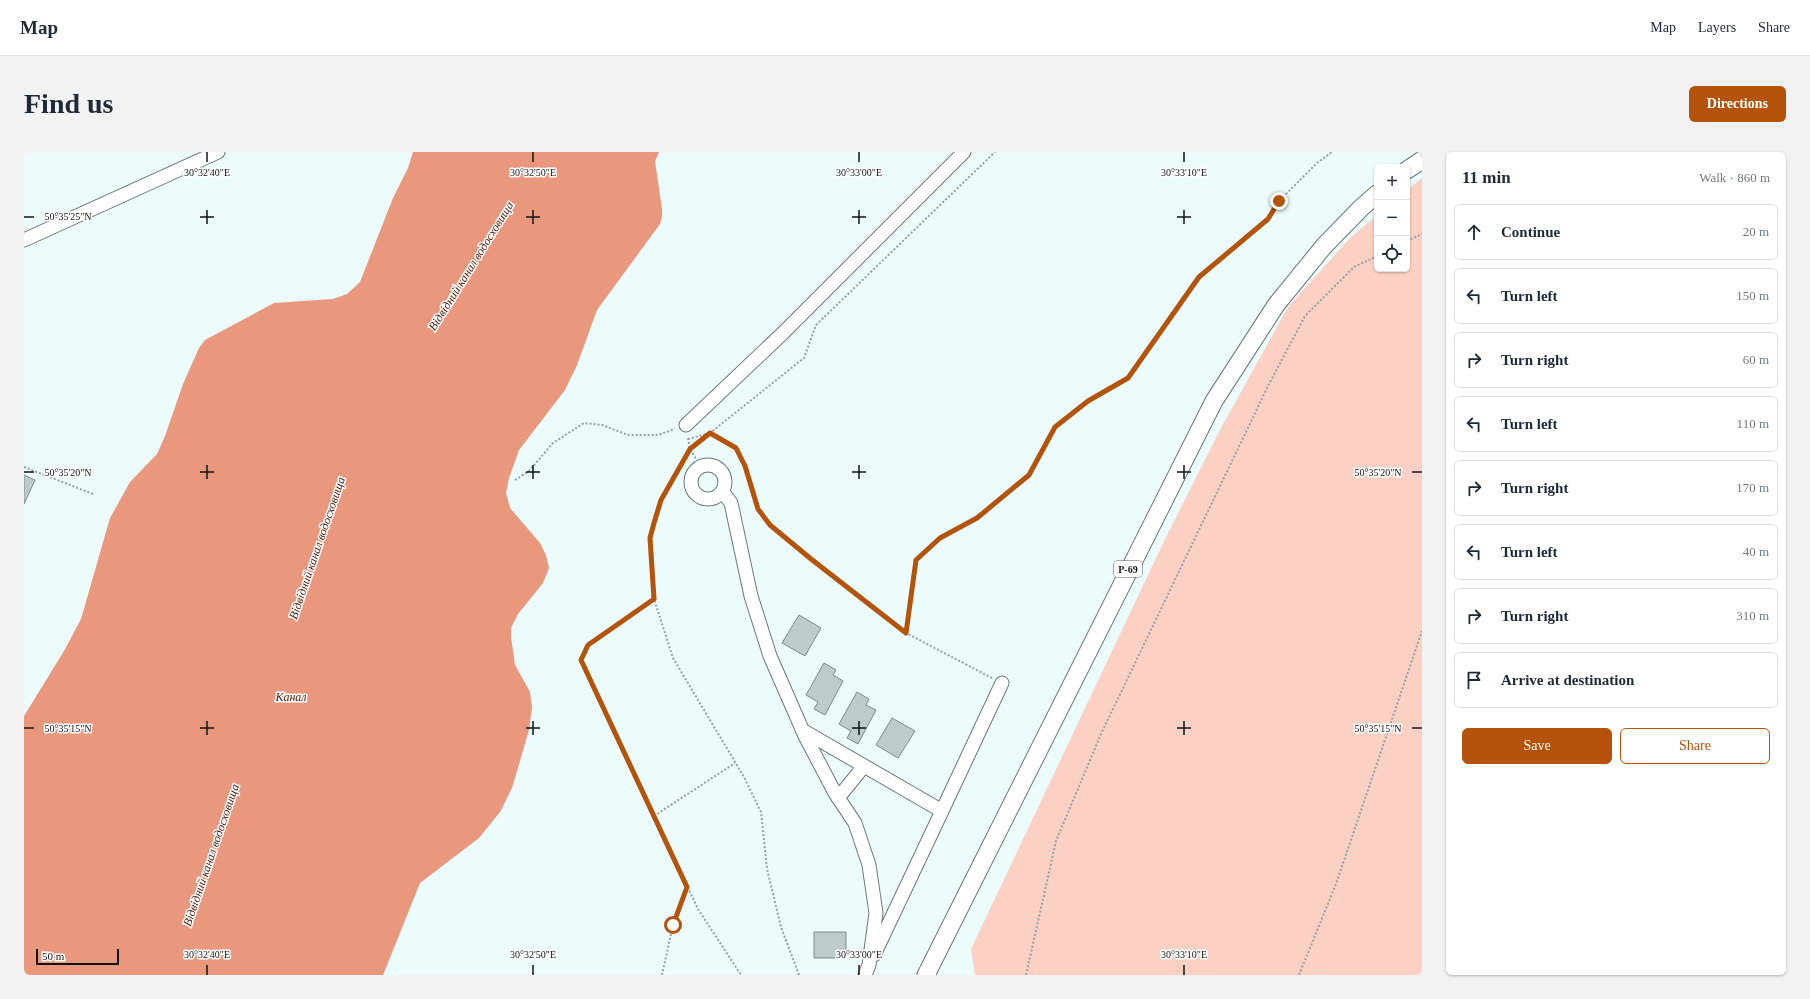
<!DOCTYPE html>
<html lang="en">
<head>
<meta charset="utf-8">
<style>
	body { margin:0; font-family:"Times New Roman",serif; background:#f2f2f3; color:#1f2937 }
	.controls { position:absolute; right:12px; top:12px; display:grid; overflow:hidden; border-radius:6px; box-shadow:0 1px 3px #0004 }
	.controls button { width:36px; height:36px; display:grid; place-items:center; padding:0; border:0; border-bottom:1px solid #e0e1e3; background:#fff; color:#1f2937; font:20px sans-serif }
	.scale { position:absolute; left:12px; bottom:10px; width:83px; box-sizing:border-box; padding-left:4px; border:2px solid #0f1414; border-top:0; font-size:11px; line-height:14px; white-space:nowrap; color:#0f1414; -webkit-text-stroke:3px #fff; paint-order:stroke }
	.stop { position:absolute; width:12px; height:12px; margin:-9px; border:3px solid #b45309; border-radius:50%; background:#fff }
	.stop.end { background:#b45309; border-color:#fff; box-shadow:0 1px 4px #0008 }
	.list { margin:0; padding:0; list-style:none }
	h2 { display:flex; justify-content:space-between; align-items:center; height:52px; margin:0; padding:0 16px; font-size:17px }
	h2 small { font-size:13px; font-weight:400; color:#747a83 }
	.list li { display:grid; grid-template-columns:26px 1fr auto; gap:12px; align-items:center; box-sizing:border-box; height:56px; margin:0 8px 8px; padding:0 8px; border:1px solid #e0e1e3; border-radius:6px }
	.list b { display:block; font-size:15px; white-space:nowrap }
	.list em { font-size:13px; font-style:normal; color:#747a83 }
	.actions { display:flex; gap:8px; padding:12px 16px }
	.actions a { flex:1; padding:9px 0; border:1px solid #b45309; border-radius:6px; text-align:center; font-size:14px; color:#b45309 }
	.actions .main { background:#b45309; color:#fff }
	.icon { flex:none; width:22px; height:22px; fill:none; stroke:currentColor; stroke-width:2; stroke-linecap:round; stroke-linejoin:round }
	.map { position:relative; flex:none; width:1398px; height:823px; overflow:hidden; border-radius:6px }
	header { display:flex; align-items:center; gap:24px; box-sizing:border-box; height:56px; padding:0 20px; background:#fff; border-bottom:1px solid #e0e1e3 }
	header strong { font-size:19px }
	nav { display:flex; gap:22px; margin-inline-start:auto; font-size:14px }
	.intro { display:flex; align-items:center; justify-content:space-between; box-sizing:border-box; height:96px; padding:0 24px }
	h1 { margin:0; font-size:28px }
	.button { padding:10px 18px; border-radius:6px; background:#b45309; color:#fff; font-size:14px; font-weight:700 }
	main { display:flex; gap:24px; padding:0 24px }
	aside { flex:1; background:#fff; border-radius:6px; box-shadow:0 1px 3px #0004 }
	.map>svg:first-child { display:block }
	.green { fill:#fcd0c2 }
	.water { fill:#ea987d }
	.building { fill:#bdcbcc; stroke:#7d8b8b }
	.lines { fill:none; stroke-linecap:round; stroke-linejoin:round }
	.minor-casing { stroke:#6b7879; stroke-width:15 }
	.major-casing { stroke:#6b7879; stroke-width:19 }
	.path { stroke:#95a1a1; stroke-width:2; stroke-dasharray:2 2; stroke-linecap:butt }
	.minor { stroke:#fff; stroke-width:13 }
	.major { stroke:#fff; stroke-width:17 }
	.route { stroke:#b45309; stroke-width:5 }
	.ticks { fill:none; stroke:#0f1414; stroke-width:1.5 }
	.labels { text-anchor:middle; stroke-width:3; stroke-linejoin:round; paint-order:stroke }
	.shield { fill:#fff; stroke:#575a5a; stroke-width:1 }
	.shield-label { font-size:10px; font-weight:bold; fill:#0f1414 }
	.water-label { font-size:12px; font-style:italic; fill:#4b1807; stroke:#fff }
	.ticks-label { font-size:10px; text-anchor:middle; fill:#0f1414; stroke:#fff; stroke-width:3; stroke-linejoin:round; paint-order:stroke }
</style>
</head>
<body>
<header>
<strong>Map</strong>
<nav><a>Map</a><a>Layers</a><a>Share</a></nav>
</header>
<div class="intro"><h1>Find us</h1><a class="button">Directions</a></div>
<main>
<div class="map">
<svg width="1398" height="823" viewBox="0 0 1398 823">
	<rect width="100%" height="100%" fill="#ecfbfc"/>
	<path class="green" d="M1398,26V823H951L947,797L1142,385L1197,276L1264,155L1326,86L1353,63V117H1383V38Z"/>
	<path class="water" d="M389,0H635L631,9L638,57V65L636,72L573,158L553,213L541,238L495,298L485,326L482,341L486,356L516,391L522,403L525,416L519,431L494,462L487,476V485L491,513L506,540L508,555L505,578L488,636L476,660L455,686L396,731L359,823H0V564L40,499L57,467L86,366L106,330L133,302L141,284L159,232L175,196L181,188L250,151L309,147L323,142L336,130L369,46L384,16Z"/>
	<path class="building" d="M0,323L11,328L0,352Z
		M775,463L797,476L781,504L758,491Z
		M800,511L812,518L809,523L819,529L801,563L790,557L794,550L782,543Z
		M833,540L845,547L842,553L852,558L834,592L823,586L827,579L815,572Z
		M868,566L891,579L874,606L852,593Z
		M790,780H822V806H790Z"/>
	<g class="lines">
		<defs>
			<path id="minor" d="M0,88L194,0
				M662,273L759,181L940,0
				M667 330a17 17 0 1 1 34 0a17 17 0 1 1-34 0Z
				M698,339L707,351L727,444L746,504L781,584L811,641L831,671L845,713L852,761L845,813L841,823
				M778,578L918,659L850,803
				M814,646L840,614
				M918,659L978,531"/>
			<path id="major" d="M1383,18L1398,8
				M902,823L1190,249L1252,153L1300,94L1337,56L1353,42"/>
		</defs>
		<use href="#minor" class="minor-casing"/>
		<use href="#major" class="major-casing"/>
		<path class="path" d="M1383,89L1398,82
			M664,286L666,297L677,315
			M664,287L686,281L712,295L721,314L734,357L746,373L882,481
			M0,315L69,342
			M491,328L505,319L529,291L560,271L578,273L604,283H634L651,277
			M630,447L564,493L557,509L674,757L717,823
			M968,526L882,481L892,408L916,386L953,366L1005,323L1031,275L1063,249L1104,226L1175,125L1244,67L1255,49L1293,11L1308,0
			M630,664L711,611
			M638,823L649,773L663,736
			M775,823L757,775L743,717L737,660L720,625L649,506L630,447L626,386L637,348L666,297L780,206L792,173L971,0
			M1002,823L1032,689L1077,582L1244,234L1281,164L1330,115L1353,104
			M1275,823L1312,732L1398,479"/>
		<use href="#minor" class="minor"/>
		<use href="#major" class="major"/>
	</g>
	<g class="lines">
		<path class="route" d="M649,773L663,735L557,508L564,493L630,447L626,386L630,371L637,348L666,297L686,281L712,296L721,314L734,357L746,373L787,407L882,481L892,408L916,386L953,366L1005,323L1031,275L1064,249L1104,226L1175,125L1244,67L1255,49"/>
	</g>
	<path class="ticks" d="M183,0V10M509,0V10M835,0V10M1160,0V10M183,58V72M509,58V72M835,58V72M1160,58V72M0,65H10M176,65H190M502,65H516M828,65H842M1153,65H1167M183,313V327M509,313V327M835,313V327M1160,313V327M0,320H10M176,320H190M502,320H516M828,320H842M1153,320H1167M1388,320H1398M183,569V583M509,569V583M835,569V583M1160,569V583M0,576H10M176,576H190M502,576H516M828,576H842M1153,576H1167M1388,576H1398M183,813V823M509,813V823M835,813V823M1160,813V823"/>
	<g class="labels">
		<rect class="shield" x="1090" y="409" width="28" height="16" rx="3"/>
		<g class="shield-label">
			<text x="1104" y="421">Р-69</text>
		</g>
		<g class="water-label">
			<text transform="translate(447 114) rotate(-58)" y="4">Відвідний канал водосховища</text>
			<text transform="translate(293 396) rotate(-71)" y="4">Відвідний канал водосховища</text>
			<text x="267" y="549">Канал</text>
			<text transform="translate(187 703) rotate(-71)" y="4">Відвідний канал водосховища</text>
		</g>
	</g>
	<g class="ticks-label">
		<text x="183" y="24">30°32'40"E</text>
		<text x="509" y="24">30°32'50"E</text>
		<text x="835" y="24">30°33'00"E</text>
		<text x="1160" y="24">30°33'10"E</text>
		<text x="44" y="68">50°35'25"N</text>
		<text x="44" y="324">50°35'20"N</text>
		<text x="1354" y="324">50°35'20"N</text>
		<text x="44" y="580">50°35'15"N</text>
		<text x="1354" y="580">50°35'15"N</text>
		<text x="183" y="806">30°32'40"E</text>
		<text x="509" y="806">30°32'50"E</text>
		<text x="835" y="806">30°33'00"E</text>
		<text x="1160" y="806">30°33'10"E</text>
	</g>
</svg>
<div class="controls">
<button>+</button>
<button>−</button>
<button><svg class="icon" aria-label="locate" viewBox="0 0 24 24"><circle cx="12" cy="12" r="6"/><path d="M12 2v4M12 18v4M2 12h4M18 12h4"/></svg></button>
</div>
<div class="scale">50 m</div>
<div class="stop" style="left:649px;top:773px"></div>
<div class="stop end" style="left:1255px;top:49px"></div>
</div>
<aside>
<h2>11 min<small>Walk · 860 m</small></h2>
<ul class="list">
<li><svg class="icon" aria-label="ahead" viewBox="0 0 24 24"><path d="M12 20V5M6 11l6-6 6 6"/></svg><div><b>Continue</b></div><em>20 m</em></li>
<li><svg class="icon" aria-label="left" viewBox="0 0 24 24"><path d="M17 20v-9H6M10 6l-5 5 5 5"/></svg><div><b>Turn left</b></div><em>150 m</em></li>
<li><svg class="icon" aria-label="right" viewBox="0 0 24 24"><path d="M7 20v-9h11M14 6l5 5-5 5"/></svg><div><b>Turn right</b></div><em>60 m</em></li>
<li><svg class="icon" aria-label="left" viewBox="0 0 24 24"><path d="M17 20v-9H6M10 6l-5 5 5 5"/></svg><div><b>Turn left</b></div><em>110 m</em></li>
<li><svg class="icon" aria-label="right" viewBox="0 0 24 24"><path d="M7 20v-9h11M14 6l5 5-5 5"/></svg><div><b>Turn right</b></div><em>170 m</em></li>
<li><svg class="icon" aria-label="left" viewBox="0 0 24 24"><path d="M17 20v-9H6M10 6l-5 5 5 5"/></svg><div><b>Turn left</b></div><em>40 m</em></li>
<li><svg class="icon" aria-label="right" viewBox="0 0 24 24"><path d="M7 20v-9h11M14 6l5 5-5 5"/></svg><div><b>Turn right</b></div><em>310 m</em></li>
<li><svg class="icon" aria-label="arrive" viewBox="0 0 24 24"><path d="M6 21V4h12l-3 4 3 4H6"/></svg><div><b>Arrive at destination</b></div></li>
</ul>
<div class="actions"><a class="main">Save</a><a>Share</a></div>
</aside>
</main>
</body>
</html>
